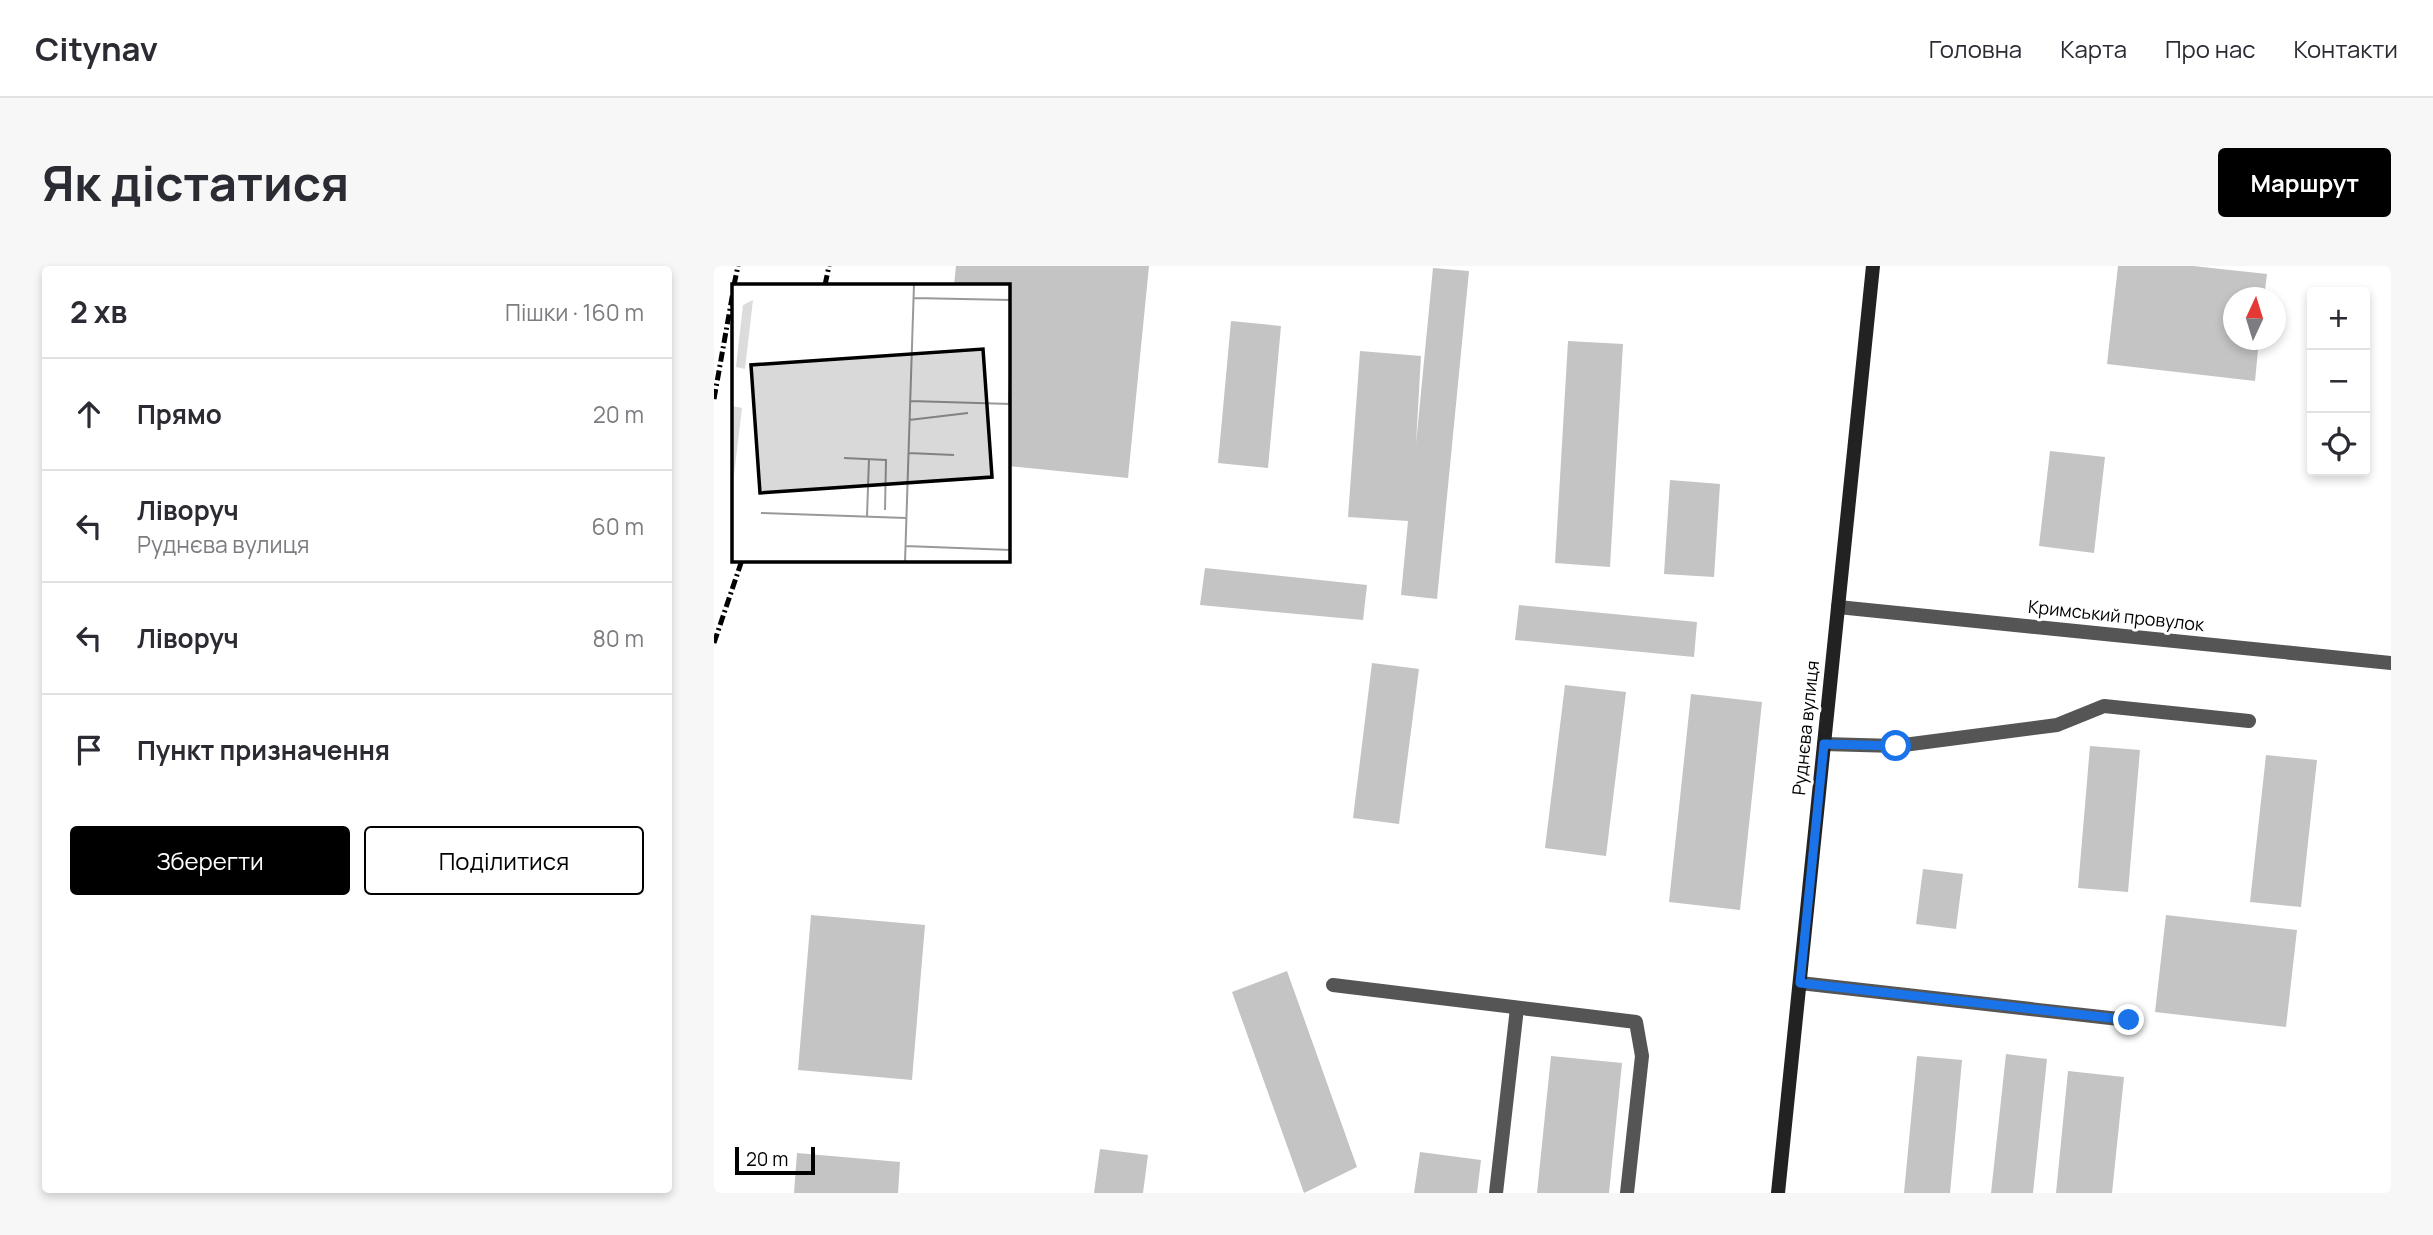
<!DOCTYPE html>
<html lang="uk">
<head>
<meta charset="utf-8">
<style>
	body { margin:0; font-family:Manrope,sans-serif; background:#f7f7f7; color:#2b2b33 }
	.controls { position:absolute; right:21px; top:21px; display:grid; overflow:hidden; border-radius:7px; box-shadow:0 4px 10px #0003 }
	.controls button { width:63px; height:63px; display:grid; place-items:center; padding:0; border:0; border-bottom:2px solid #e1e1e2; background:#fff; color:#2b2b33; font:35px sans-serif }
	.compass { position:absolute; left:1509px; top:21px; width:63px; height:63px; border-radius:50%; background:#fff; box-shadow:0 4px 10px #0003; rotate:4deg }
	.scale { position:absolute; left:21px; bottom:18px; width:80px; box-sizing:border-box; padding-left:7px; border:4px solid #000; border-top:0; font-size:19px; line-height:24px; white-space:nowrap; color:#000; -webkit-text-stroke:5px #fff; paint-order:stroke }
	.stop { position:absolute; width:21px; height:21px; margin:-16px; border:5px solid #1a73e8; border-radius:50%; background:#fff }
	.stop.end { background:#1a73e8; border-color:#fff; box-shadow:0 2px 7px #0008 }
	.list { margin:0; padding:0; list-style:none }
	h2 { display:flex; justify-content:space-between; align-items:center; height:91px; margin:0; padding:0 28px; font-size:30px }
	h2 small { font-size:23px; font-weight:400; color:#7c7c81 }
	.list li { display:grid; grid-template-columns:46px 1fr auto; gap:21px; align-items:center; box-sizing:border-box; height:112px; padding:0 28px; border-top:2px solid #e1e1e2 }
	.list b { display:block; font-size:26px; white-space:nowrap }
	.list p { margin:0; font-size:23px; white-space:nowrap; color:#7c7c81 }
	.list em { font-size:23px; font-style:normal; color:#7c7c81 }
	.actions { display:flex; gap:14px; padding:21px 28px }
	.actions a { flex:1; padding:16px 0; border:2px solid #000; border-radius:7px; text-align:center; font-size:24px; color:#000 }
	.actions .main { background:#000; color:#fff }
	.icon { flex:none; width:38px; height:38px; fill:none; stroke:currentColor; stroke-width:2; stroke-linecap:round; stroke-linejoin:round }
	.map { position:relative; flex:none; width:1677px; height:927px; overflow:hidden; border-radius:7px }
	header { display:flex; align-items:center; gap:42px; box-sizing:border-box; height:98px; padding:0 35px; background:#fff; border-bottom:2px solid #e1e1e2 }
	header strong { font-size:33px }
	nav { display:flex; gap:38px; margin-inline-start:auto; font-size:24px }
	.intro { display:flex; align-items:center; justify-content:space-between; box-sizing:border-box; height:168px; padding:0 42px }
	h1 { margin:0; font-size:49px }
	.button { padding:18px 32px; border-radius:7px; background:#000; color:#fff; font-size:24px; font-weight:700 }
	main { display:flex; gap:42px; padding:0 42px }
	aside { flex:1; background:#fff; border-radius:7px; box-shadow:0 4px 10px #0003 }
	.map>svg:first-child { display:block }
	.building { fill:#c4c4c4 }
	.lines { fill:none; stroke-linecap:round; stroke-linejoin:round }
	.lane { stroke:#555; stroke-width:14 }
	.street { stroke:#555; stroke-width:14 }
	.secondary { stroke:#222; stroke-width:14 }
	.rail { stroke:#000; stroke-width:5; stroke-dasharray:10 3.5 2 3.5; stroke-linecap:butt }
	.route { stroke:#1a73e8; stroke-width:9 }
	.labels { text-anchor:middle; stroke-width:6; stroke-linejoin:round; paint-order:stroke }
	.street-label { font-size:18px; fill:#000; stroke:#fff }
	.inset-road { fill:none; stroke:#999; stroke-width:2 }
	.view { fill:#000; fill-opacity:0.15; stroke:#000; stroke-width:3.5 }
	.inset-edge { fill:none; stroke:#000; stroke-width:3.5 }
</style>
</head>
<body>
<header>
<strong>Citynav</strong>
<nav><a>Головна</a><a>Карта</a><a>Про нас</a><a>Контакти</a></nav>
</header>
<div class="intro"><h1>Як дістатися</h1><a class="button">Маршрут</a></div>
<main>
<aside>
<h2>2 хв<small>Пішки · 160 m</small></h2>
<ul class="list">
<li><svg class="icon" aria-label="ahead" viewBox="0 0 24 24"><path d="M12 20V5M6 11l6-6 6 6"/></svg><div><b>Прямо</b></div><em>20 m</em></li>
<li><svg class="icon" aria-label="left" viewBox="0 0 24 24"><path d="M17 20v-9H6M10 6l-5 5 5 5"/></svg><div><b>Ліворуч</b><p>Руднєва вулиця</p></div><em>60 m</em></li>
<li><svg class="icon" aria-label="left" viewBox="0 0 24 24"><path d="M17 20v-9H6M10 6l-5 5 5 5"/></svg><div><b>Ліворуч</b></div><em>80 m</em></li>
<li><svg class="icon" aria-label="arrive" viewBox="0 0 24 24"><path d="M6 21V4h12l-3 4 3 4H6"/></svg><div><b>Пункт призначення</b></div></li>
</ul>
<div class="actions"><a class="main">Зберегти</a><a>Поділитися</a></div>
</aside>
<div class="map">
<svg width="1677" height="927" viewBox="0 0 1677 927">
	<rect width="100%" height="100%" fill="#fff"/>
	<path class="building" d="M242,0H435L414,212L294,200V19H240Z
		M1404,0H1479L1553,8L1550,32H1520V74H1545L1541,115L1393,98Z
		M719,2L755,5L723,333L687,329L694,255L634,251L646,85L707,90L702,178Z
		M517,55L567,60L554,202L504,197Z
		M854,75L909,78L896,301L841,297Z
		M1336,185L1391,191L1380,287L1325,280Z
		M956,214L1006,218L1000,311L950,308Z
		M491,302L653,319L649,354L486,339Z
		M805,339L983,356L980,391L801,374Z
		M658,397L705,403L685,558L639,552Z
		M851,419L912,426L892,590L831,582Z
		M977,428L1048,436L1026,644L955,636Z
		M1376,480L1426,484L1414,626L1364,622Z
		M1552,489L1603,494L1587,641L1536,636Z
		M1209,603L1249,608L1242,663L1202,658Z
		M97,649L211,659L198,814L84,804Z
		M1452,649L1583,664L1572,761L1441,746Z
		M573,705L643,901L590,927L518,726Z
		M1292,788L1333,793L1319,927H1277Z
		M837,790L908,797L895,927H823Z
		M1203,790L1248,794L1236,927H1190Z
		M1354,805L1410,811L1398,927H1342Z
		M386,883L434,889L429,927H380Z
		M706,886L767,894L763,927H700Z
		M83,887L186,896L184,927H80Z"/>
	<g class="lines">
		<path class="lane" d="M1110,478L1182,480L1343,459L1390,440L1535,455
			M1086,717L1414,754
			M619,719L922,756L928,790L913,927
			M782,927L803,742"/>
		<path class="street" d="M1124,341L1677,397"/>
		<path class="secondary" d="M1064,927L1159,0"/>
		<path class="rail" d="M20,19L24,0
			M111,19L115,0
			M0,133L19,26
			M0,377L28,294"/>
	</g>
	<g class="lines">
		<path class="route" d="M1182,480L1110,478L1086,717L1415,754"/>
	</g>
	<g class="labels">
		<g class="street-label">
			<text transform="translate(1402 350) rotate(6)" y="6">Кримський провулок</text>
			<text transform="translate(1092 462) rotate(-84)" y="6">Руднєва вулиця</text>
		</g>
	</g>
	<g transform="translate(18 18)">
		<rect width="278" height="278" fill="#fff"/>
		<path d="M21,16L13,85L4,83L11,21ZM0,122L10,124L0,208Z" fill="#dcdcdc"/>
		<path class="inset-road" d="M181,14L279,16M178,117L279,120M277,120L278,92M177,136L236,129M176,169L222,171M112,174L154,176L153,226M29,229L174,234M135,232L137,175M173,262L279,266M173,278L182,0"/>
		<path class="view" d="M251,65L260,193L28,209L19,81Z"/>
		<rect width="278" height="278" class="inset-edge"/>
	</g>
</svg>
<div class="controls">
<button>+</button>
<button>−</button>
<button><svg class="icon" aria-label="locate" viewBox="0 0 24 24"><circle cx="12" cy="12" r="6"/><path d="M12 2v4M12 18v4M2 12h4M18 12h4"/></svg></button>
</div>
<svg class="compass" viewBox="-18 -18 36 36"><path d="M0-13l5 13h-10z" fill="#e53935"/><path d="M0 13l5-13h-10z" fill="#7c7c81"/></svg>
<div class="scale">20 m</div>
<div class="stop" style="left:1182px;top:480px"></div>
<div class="stop end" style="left:1415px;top:754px"></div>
</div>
</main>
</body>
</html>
